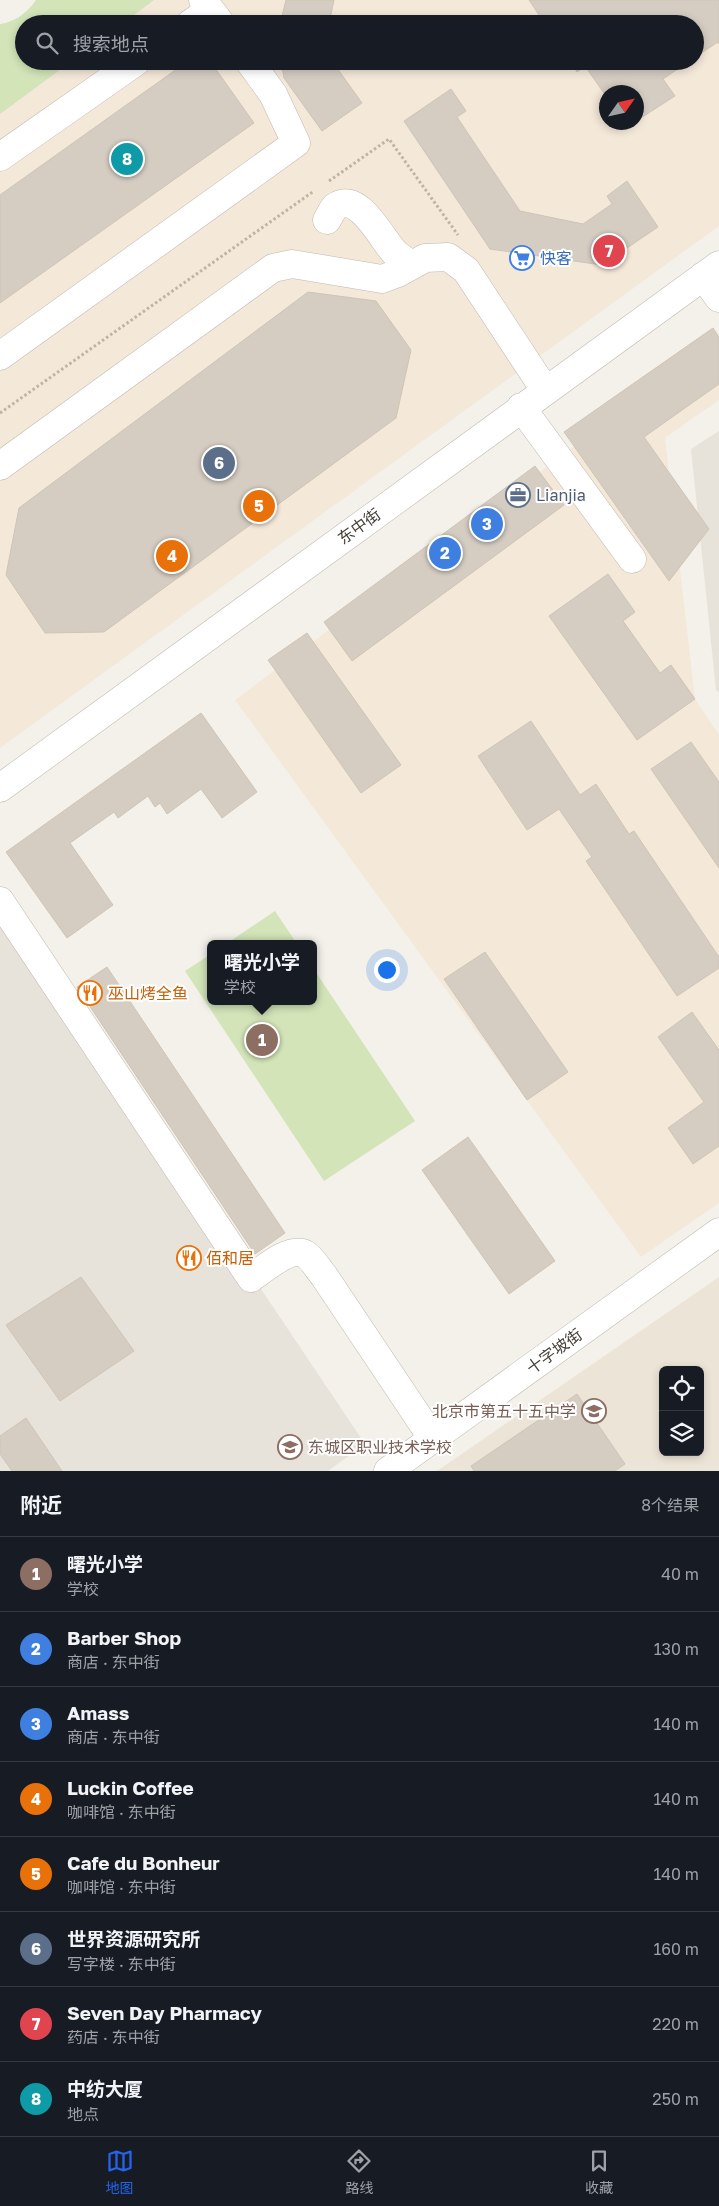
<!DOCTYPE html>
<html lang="zh">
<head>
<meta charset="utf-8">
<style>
	body { margin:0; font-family:"Golos Text","Noto Sans SC",sans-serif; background:#242831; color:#f1f3f6 }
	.controls { position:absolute; right:15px; bottom:15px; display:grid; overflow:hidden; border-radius:8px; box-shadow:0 2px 8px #0003 }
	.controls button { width:45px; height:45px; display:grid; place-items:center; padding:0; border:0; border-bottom:1px solid #363941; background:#171b24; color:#f1f3f6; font:25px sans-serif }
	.compass { position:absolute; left:599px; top:85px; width:45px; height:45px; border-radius:50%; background:#171b24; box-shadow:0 2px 8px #0003; rotate:56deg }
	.you { position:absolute; left:386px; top:969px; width:18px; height:18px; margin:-12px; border:4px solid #fff; border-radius:50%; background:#1a73e8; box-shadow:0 0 0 8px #1a73e833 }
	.badge { display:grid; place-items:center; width:32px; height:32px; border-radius:50%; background:#2563eb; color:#fff; font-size:16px; font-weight:700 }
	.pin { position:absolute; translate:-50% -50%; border:2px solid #fff; box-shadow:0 1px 5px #0006 }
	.popup { position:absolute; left:207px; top:940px; width:110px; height:65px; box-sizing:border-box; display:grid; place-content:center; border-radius:8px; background:#171b24; filter:drop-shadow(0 1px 4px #0005); font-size:16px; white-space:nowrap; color:#9ea1a6 }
	.popup b { font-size:19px; color:#f1f3f6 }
	.popup::after { content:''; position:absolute; left:50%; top:100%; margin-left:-10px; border:10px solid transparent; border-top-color:#171b24 }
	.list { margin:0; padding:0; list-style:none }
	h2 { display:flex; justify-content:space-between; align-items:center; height:65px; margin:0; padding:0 20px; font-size:21px }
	h2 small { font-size:16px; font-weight:400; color:#9ea1a6 }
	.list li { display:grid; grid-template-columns:32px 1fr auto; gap:15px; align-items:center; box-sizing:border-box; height:75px; padding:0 20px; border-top:1px solid #363941 }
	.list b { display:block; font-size:19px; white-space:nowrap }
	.list p { margin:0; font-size:16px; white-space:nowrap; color:#9ea1a6 }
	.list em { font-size:16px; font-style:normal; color:#9ea1a6 }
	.icon { flex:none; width:28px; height:28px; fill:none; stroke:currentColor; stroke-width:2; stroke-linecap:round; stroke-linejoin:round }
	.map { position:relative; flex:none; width:719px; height:1471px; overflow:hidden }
	.search { position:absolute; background:#171b24; box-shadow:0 2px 8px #0003; left:15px; right:15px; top:15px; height:55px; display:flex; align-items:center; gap:12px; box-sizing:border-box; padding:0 18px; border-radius:28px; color:#9ea1a6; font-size:19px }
	.sheet { height:665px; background:#171b24 }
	nav { display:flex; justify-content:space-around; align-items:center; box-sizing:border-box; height:70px; border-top:1px solid #363941; background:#171b24; font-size:14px; color:#9ea1a6 }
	nav a { display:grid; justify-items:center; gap:2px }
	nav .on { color:#2563eb }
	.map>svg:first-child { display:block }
	.residential { fill:#e8e3da }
	.commercial { fill:#f4e8d9; fill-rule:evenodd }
	.education { fill:#ece5d7; fill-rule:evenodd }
	.green { fill:#d2e4b8 }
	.building { fill:#d5cdc2; stroke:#cfc4b6 }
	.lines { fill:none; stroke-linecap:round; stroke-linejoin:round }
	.minor-casing { stroke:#bfb9af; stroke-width:29 }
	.path { stroke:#c0b4a1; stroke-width:3; stroke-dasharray:2.5 2.5; stroke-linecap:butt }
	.minor { stroke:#fff; stroke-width:28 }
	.labels { text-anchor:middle; stroke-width:4; stroke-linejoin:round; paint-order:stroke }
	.shop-label { font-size:16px; fill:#366cbe; stroke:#fff; text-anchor:start }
	.service-label { font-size:16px; fill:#4e5e75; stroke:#fff; text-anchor:start }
	.street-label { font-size:16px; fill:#48423a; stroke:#fff }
	.food-label { font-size:16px; fill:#c56008; stroke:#fff; text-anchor:start }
	.education-label { font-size:16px; fill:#785e54; stroke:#fff; text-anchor:end }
</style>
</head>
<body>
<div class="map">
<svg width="719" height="1471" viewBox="0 0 719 1471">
	<rect width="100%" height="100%" fill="#f4f1eb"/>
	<path class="residential" d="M719,431V693L716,690L691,449Z
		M0,900L365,1444L328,1471H0Z"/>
	<path class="commercial" d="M118,0H719V226L0,748V83L31,61H695V24H84ZM606,92H636V122H606Z
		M719,338V400L665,438L695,699L719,735V1203L641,1257L235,700Z"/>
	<path class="education" d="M719,1277V1471H437ZM663,1370H700V1452H663Z"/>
	<path class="green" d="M36,0H154L122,24H24V61H72L0,114V24C15,22 28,12 36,0Z
		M275,911L297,944H226Z
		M211,954V1001H313V968L415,1121L324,1181L185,971Z"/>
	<path class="building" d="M286,0H334L329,24H280Z
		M529,0H719V44L718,42L695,57V24H545Z
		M188,61H210L254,123L0,303V195Z
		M281,61H332L362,103L322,131L284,78Z
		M570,61H689L663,79L675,96L636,121V92H606V96L585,66L577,72Z
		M451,89L466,111L457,117L520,211L583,224L612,204L607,196L627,181L658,227L602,265L490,249L404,121Z
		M308,292L376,301L411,350L396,418L104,632L45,633L6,575L19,508Z
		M713,328L719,337V384L644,437L709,529L669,581L564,432Z
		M535,466L564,505L352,661L324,622Z
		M608,574L635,612L623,621L660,673L671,665L695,699L637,740L549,616Z
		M307,633L401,765L361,793L268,660Z
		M201,713L257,792L222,818L201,789L167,814L160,803L155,807L148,796L118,818L114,812L70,843L113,905L67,938L6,852Z
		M531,721L580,795L596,784L629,834L634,831L719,957V968L677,996L586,861L592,857L559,809L527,830L478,756Z
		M691,742L719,782V868L651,769Z
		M485,952L568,1072L527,1100L444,979Z
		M107,967L285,1233L255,1254L77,987Z
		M692,1012L719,1050V1146L693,1164L668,1128L704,1102L658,1037Z
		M468,1137L555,1261L509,1294L422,1170Z
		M81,1277L134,1351L60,1401L6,1325Z
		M577,1394L625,1464L615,1471H474L471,1466Z
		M26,1418L62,1471H12L0,1454V1436Z"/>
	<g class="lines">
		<defs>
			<path id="minor" d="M203,0L221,24
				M190,24L210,10
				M0,157L137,61
				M327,220C329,217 332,210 335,207C359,189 383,242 396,254C401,258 407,262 412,265
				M703,276L719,298
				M0,356L296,143L273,94L249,61
				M521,407L632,559
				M0,466L273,268L292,264L382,279L398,273L425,258L448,257L466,270L545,390
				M0,788L719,265
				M0,901L251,1278C263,1270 290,1246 305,1254C312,1258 319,1270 324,1276L433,1439
				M388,1471L719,1232"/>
		</defs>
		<use href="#minor" class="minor-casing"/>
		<path class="path" d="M329,181L389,139L458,235
			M0,413L314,191"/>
		<use href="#minor" class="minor"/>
	</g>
	<defs>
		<symbol id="supermarket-ring" viewBox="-11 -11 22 22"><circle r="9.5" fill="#fff" stroke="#3f7fe0" stroke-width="1.5"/><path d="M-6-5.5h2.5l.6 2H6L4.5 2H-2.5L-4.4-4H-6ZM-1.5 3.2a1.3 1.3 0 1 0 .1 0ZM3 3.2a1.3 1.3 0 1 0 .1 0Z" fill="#3f7fe0"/></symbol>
		<symbol id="office-ring" viewBox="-11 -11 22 22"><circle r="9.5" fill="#fff" stroke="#5c6f8a" stroke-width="1.5"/><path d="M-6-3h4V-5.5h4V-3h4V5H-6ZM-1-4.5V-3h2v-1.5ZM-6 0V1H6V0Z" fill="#5c6f8a"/></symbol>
		<symbol id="restaurant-ring" viewBox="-11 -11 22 22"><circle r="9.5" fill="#fff" stroke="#e8710a" stroke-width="1.5"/><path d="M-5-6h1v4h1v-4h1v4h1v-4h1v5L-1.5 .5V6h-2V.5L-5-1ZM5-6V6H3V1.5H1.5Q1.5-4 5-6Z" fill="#e8710a"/></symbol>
		<symbol id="school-ring" viewBox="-11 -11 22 22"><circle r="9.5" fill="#fff" stroke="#8d6e63" stroke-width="1.5"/><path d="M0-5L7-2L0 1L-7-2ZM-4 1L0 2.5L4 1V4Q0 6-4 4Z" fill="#8d6e63"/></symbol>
	</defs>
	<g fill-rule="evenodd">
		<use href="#supermarket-ring" x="508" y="244" width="28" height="28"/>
		<use href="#office-ring" x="504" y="481" width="28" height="28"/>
		<use href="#restaurant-ring" x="76" y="979" width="28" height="28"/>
		<use href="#restaurant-ring" x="175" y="1244" width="28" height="28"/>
		<use href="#school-ring" x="580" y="1397" width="28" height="28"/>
		<use href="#school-ring" x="276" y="1433" width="28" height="28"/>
	</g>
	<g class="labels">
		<g class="shop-label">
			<text x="540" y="264">快客</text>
		</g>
		<g class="service-label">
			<text x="536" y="501">Lianjia</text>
		</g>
		<g class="street-label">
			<text transform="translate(359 526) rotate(-36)" y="6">东中街</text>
			<text transform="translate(554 1351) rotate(-36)" y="6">十字坡街</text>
		</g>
		<g class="food-label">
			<text x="108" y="999">巫山烤全鱼</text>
			<text x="206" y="1264">佰和居</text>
		</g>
		<g class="education-label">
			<text x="576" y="1417">北京市第五十五中学</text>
			<text x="308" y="1453" text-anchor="start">东城区职业技术学校</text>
		</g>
	</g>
</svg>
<div class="controls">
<button><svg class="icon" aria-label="locate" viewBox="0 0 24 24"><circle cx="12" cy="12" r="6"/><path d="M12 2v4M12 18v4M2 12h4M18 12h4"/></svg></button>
<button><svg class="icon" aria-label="layers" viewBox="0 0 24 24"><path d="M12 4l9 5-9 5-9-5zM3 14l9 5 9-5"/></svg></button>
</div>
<svg class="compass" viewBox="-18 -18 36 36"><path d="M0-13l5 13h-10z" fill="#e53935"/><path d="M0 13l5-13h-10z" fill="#9ea1a6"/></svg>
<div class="you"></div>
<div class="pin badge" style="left:262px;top:1040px;background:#8d6e63">1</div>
<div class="popup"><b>曙光小学</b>学校</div>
<div class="pin badge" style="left:445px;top:553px;background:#3f7fe0">2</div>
<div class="pin badge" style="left:487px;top:524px;background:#3f7fe0">3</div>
<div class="pin badge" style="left:172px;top:556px;background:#e8710a">4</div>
<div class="pin badge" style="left:259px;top:506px;background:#e8710a">5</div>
<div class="pin badge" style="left:219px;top:463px;background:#5c6f8a">6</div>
<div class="pin badge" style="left:609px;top:251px;background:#e0444e">7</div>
<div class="pin badge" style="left:127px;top:159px;background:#0f9aa8">8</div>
<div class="search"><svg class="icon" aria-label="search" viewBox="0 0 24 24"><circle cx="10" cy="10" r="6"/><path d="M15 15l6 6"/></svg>搜索地点</div>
</div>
<section class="sheet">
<h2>附近<small>8个结果</small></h2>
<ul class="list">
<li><span class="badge" style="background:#8d6e63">1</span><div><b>曙光小学</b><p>学校</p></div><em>40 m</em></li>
<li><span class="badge" style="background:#3f7fe0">2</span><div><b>Barber Shop</b><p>商店 · 东中街</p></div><em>130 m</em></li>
<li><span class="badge" style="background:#3f7fe0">3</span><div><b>Amass</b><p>商店 · 东中街</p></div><em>140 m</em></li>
<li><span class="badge" style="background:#e8710a">4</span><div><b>Luckin Coffee</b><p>咖啡馆 · 东中街</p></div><em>140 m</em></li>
<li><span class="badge" style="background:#e8710a">5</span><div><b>Cafe du Bonheur</b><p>咖啡馆 · 东中街</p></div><em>140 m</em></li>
<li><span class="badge" style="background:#5c6f8a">6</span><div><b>世界资源研究所</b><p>写字楼 · 东中街</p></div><em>160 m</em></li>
<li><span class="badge" style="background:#e0444e">7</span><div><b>Seven Day Pharmacy</b><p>药店 · 东中街</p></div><em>220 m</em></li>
<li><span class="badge" style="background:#0f9aa8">8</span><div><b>中纺大厦</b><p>地点</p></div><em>250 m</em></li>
</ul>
</section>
<nav>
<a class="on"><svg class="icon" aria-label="map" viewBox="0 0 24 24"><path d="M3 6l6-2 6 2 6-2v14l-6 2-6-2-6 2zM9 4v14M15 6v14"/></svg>地图</a>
<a><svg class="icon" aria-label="directions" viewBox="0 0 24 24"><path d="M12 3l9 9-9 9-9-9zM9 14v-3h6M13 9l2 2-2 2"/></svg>路线</a>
<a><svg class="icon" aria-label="saved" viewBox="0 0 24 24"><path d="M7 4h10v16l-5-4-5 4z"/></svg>收藏</a>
</nav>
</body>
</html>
